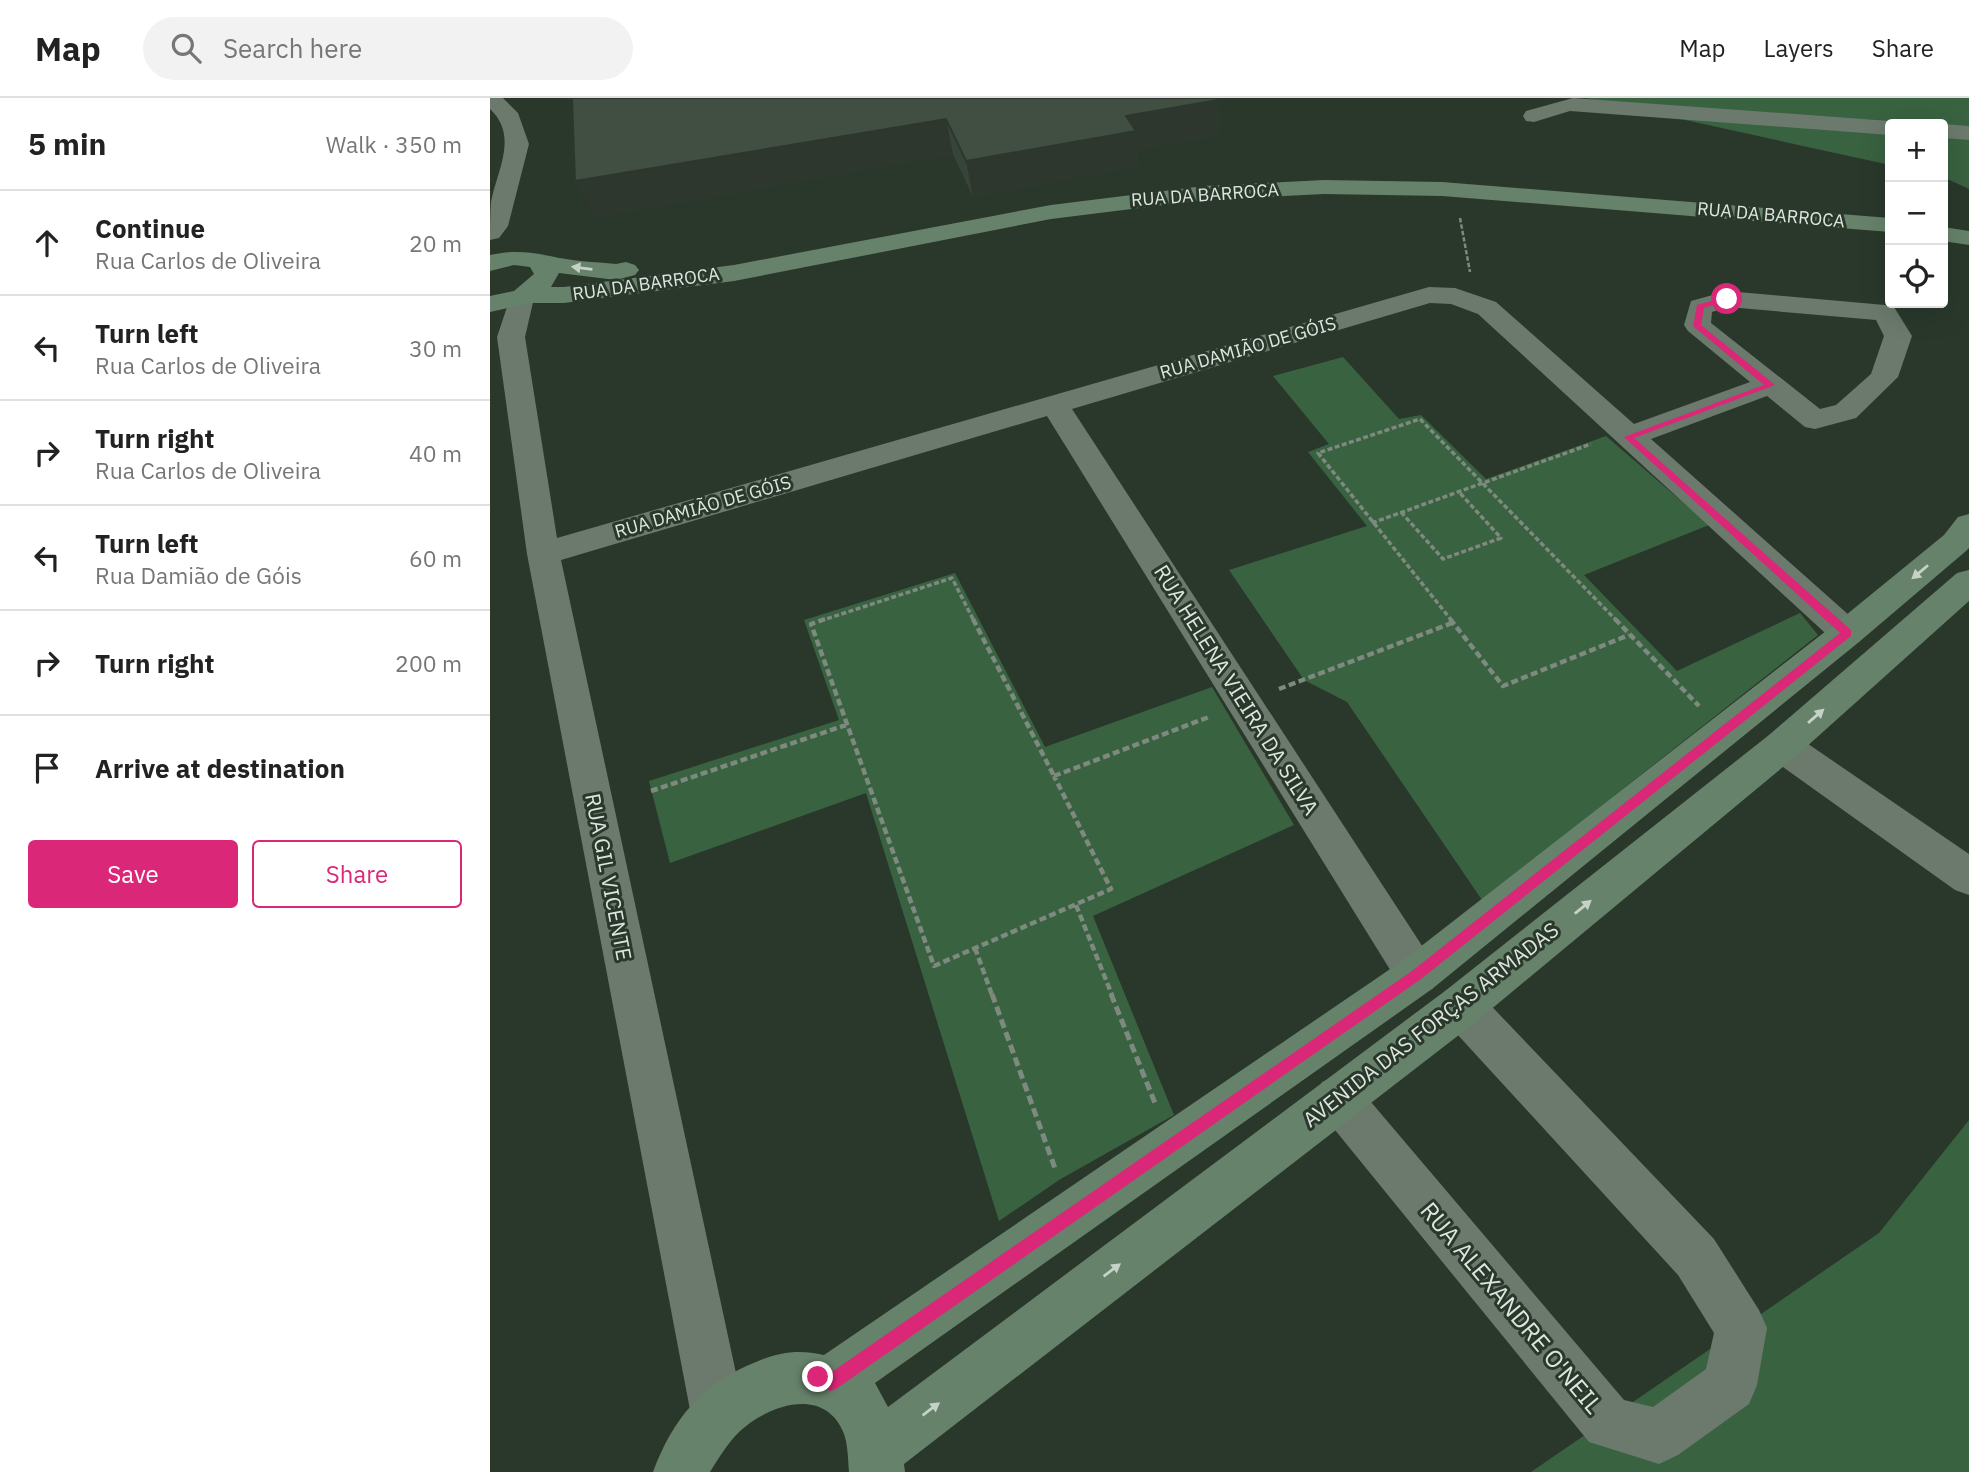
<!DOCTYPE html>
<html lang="en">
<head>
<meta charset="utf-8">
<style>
	body { margin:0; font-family:"IBM Plex Sans",sans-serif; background:#f2f2f2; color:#222 }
	.controls { position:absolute; right:21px; top:21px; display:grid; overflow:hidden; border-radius:7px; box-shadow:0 7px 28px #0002 }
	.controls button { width:63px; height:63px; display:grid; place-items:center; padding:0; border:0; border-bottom:2px solid #e0e0e0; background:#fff; color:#222; font:35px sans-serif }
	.stop { position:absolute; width:21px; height:21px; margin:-16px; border:5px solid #db2777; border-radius:50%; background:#fff }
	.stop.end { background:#db2777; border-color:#fff; box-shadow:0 2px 7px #0008 }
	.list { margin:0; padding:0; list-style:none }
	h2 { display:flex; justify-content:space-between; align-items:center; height:91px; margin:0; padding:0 28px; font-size:30px }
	h2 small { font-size:23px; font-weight:400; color:#767676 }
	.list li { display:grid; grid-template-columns:46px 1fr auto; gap:21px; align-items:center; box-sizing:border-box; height:105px; padding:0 28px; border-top:2px solid #e0e0e0 }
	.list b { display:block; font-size:26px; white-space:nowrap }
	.list p { margin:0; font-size:23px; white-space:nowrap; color:#767676 }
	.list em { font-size:23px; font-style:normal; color:#767676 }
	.actions { display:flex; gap:14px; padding:21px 28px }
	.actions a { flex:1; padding:16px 0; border:2px solid #db2777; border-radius:7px; text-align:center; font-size:24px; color:#db2777 }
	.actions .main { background:#db2777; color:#fff }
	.icon { flex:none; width:38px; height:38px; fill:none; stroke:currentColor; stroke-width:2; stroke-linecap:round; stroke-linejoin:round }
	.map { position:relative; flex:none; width:1479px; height:1374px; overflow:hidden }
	header { display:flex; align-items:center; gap:42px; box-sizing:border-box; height:98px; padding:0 35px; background:#fff; border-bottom:2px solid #e0e0e0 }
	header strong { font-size:33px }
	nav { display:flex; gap:38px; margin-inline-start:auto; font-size:24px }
	.search { width:490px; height:63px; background:#f2f2f2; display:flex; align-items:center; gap:18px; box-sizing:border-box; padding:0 24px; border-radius:38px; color:#767676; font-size:26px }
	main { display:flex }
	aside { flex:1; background:#fff }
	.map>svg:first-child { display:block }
	.green { fill:#396240 }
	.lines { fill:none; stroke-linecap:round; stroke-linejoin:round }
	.path-far3 { stroke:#7e897f; stroke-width:2.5; stroke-dasharray:4.5 2; stroke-linecap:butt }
	.path-far2 { stroke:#7e897f; stroke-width:3.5; stroke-dasharray:5 2.5; stroke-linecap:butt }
	.path-far1 { stroke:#7e897f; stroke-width:4.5; stroke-dasharray:7 3.5; stroke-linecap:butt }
	.path { stroke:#7e897f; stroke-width:5; stroke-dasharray:9 4.5; stroke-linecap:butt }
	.street { fill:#6b7a6c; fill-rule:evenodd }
	.secondary { fill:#66826a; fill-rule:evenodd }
	.wall { fill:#374439 }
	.shaded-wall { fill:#2d372e }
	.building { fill:#404f42; stroke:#2d372e; stroke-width:2 }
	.oneway { fill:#c5d2c7 }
	.route { fill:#db2777 }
	.labels { text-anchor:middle; stroke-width:6; stroke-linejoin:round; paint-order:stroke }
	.far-street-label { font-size:18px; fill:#dde6de; stroke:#2a382c }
	.street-label { font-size:21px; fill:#dde6de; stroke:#2a382c }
	.near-street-label { font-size:24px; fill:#dde6de; stroke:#2a382c }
</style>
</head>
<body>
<header>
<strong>Map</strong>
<div class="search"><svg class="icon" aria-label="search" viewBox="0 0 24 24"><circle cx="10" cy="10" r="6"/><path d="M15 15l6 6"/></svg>Search here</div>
<nav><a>Map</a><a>Layers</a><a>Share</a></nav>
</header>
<main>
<aside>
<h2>5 min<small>Walk · 350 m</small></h2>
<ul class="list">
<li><svg class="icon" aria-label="ahead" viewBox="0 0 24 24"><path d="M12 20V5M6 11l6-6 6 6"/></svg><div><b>Continue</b><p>Rua Carlos de Oliveira</p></div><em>20 m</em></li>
<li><svg class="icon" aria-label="left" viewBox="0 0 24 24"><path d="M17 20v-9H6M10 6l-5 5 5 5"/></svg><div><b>Turn left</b><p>Rua Carlos de Oliveira</p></div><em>30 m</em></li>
<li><svg class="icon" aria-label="right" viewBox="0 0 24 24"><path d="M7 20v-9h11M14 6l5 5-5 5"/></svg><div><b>Turn right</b><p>Rua Carlos de Oliveira</p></div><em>40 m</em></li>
<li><svg class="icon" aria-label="left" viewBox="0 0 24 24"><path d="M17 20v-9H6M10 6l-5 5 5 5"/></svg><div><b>Turn left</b><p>Rua Damião de Góis</p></div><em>60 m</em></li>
<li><svg class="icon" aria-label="right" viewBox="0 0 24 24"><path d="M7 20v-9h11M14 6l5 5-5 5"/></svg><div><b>Turn right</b></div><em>200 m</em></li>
<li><svg class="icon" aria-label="arrive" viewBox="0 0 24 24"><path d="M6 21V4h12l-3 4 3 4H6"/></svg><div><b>Arrive at destination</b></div></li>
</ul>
<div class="actions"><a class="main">Save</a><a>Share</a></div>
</aside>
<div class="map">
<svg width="1479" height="1374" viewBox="0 0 1479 1374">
	<rect width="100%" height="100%" fill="#2a382c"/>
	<path class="green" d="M1095,0H1479V91L1453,79V26H1400V67Z
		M853,259L909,321L931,317L996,381L1116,338L1219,427L1094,477L1187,573L1310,515L1328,537L992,802L857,604L814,582L739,472L877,428L818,354L839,346L783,278Z
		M465,475L555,649L722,589L804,727L603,818L684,1017L569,1082L509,1123L376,695L180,765L159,683L349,622L314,522Z
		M1479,1022V1374H1041L1389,1135Z"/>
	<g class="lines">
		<path class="path-far3" d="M970,120L980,174"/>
		<path class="path-far2" d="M911,414L953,461L1011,440L969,394
			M882,425L1101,346
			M330,523L462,480L484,523
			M962,523L828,355L930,321L1127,523"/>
		<path class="path-far1" d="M335,521L321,526L444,868L621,791L564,678
			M483,521L564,678
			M960,521L1013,588L1139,537
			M1125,521L1209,608
			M789,591L962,525
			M564,678L719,619
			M161,693L356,627
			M586,807L622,897
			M485,850L502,897"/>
		<path class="path" d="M502,896L566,1073
			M621,896L665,1005"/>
		<path class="street" d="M0,0H13L28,15L39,46L18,128L9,140L0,142C0,130 0,116 1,104C7,72 29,38 0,11Z
			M1083,0L1400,23L1408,26H1400V37L1080,13L1044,24L1036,23L1033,18L1036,13Z
			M1453,26L1479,28V42L1453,40Z
			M939,189L965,190L1006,204L1144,326L1260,284L1198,233L1194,227L1201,203L1237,193L1395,207L1404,209L1422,238L1408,279L1366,320L1325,331L1315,329L1277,298L1161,341L1369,526L1374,535L1369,544L1357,548L1345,544L988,216L961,206L940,205L582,311L942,863L949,877L942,891L927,897L912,891L557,318L71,462L255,1317L247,1336L228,1344L209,1336L201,1317L37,456L7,239L22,194L31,192L40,194L44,200L35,239L67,440ZM1238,209L1386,222L1394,238L1381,276L1346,307L1330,311L1221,225L1222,214Z
			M1292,633L1305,637L1479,756V797L1465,792L1279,659L1273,648L1279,637Z
			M971,887L987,893L1224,1141L1269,1212L1277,1230L1267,1287L1259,1306L1188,1357L1169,1366L1099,1344L832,1016L825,1000L832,984L848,977L864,984L1134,1302L1163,1309L1216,1271L1224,1235L1188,1177L955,923L949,908L955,893Z"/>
		<path class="secondary" d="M834,82L952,84L1400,120V134L952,98L834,96L714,102L561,121L244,183L74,205H40L0,214V198L24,193L44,176L40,169L24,167L0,173V157C23,152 38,154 60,158C81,163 104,164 126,166L136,164L145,167L149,172L145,177L126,182L69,175L61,189H74L244,167L561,107L714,88Z
			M1453,129L1479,133V147L1453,143Z
			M1479,416V450L1476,453L1369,544L942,891L385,1285L398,1309L955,893L1279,637L1467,475L1479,472V503L1305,659L987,923L414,1366L415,1374H359C358,1362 358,1347 354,1336C335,1287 278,1307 249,1334C238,1345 228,1361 220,1374H163C183,1320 213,1285 266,1264C289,1254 309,1251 334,1257L912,863L1345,526L1454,437L1468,419Z"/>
	</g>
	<path class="wall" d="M82,0L728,2L729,37L647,52L648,68L483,99L463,56L104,119Z"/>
	<path class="shaded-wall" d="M728,2L729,37L647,52L648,68L483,99L476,63L636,18Z
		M456,21L463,56L104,119L85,83Z"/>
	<path class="building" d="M82,0H727L728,2L636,18L646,33L476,63L456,21L85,83Z"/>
	<defs><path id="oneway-solid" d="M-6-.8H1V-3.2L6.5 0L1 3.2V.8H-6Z" transform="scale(1.75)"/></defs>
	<g class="oneway">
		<use href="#oneway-solid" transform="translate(92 170) rotate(-173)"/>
		<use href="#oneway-solid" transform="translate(1430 474) rotate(140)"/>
		<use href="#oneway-solid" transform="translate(1326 618) rotate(-41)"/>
		<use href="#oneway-solid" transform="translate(1093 809) rotate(-39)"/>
		<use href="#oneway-solid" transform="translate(622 1172) rotate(-37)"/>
		<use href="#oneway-solid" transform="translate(441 1311) rotate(-37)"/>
	</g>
	<path class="route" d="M1235,199L1241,201L1214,210L1211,227L1285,287L1144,340L1361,532V538L931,881L346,1291L340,1293L322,1285L320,1279L322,1274L328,1272L339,1276L922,873L1350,535L1134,339L1274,287L1203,228L1207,207Z"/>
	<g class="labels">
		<g class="far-street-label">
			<text transform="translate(715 97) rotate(-4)" y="6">RUA DA BARROCA</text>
			<text transform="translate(1281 117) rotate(5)" y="6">RUA DA BARROCA</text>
			<text transform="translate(156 186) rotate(-8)" y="6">RUA DA BARROCA</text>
			<text transform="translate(758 250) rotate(-16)" y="6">RUA DAMIÃO DE GÓIS</text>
			<text transform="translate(213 409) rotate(-16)" y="6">RUA DAMIÃO DE GÓIS</text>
		</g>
		<g class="street-label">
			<text transform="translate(746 592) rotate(58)" y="7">RUA HELENA VIEIRA DA SILVA</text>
			<text transform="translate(118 779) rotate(79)" y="7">RUA GIL VICENTE</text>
			<text transform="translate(941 927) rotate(-38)" y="7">AVENIDA DAS FORÇAS ARMADAS</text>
		</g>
		<g class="near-street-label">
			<text transform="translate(1021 1210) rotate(50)" y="8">RUA ALEXANDRE O'NEIL</text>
		</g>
	</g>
</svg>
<div class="controls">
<button>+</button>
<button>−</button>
<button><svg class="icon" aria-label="locate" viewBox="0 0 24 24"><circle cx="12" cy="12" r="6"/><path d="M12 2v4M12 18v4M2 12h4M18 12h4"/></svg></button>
</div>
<div class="stop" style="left:1237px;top:201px"></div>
<div class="stop end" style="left:328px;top:1279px"></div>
</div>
</main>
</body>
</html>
